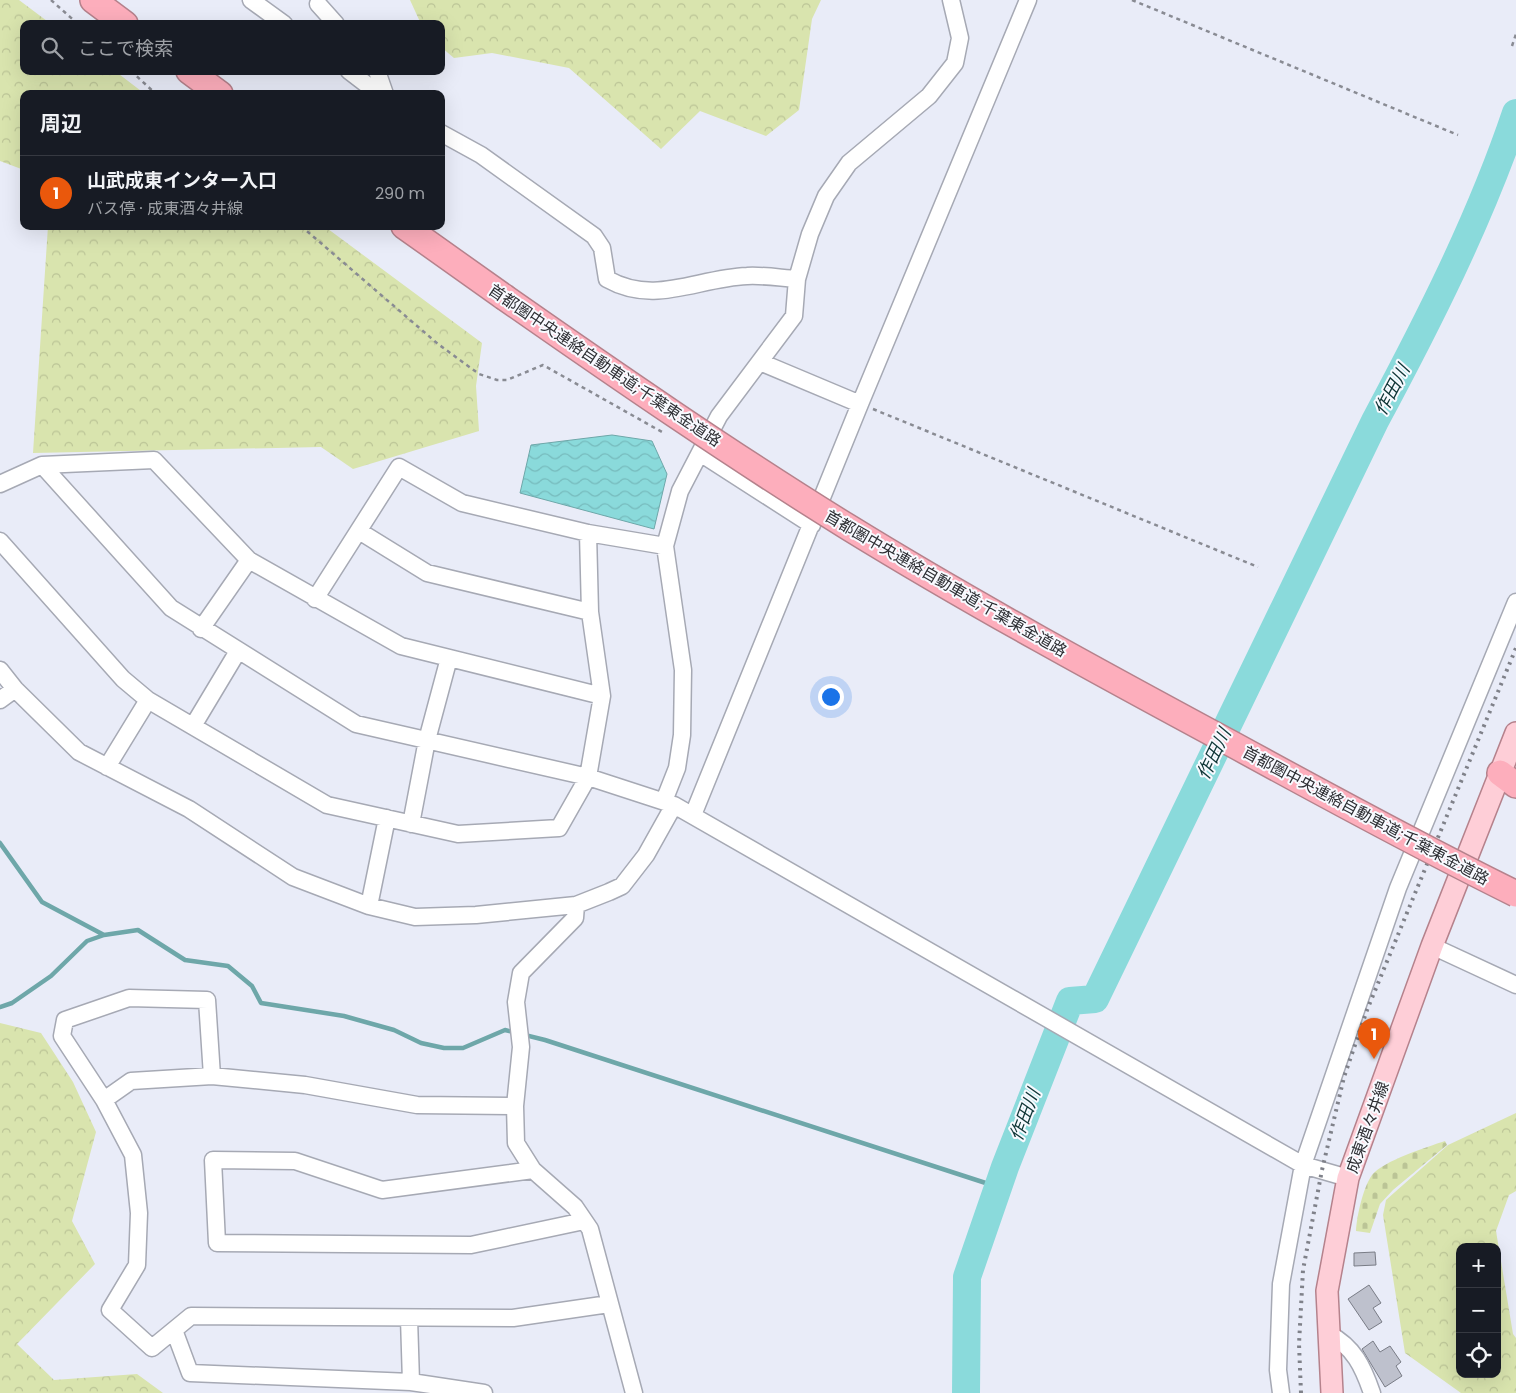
<!DOCTYPE html>
<html lang="ja">
<head>
<meta charset="utf-8">
<style>
	body { margin:0; font-family:Poppins,"Noto Sans JP",sans-serif; background:#20242c; color:#f1f3f6 }
	.controls { position:absolute; right:15px; bottom:15px; display:grid; overflow:hidden; border-radius:10px; box-shadow:0 5px 20px #0002 }
	.controls button { width:45px; height:45px; display:grid; place-items:center; padding:0; border:0; border-bottom:1px solid #363941; background:#171b24; color:#f1f3f6; font:25px sans-serif }
	.you { position:absolute; left:830px; top:696px; width:18px; height:18px; margin:-12px; border:4px solid #fff; border-radius:50%; background:#1a73e8; box-shadow:0 0 0 8px #1a73e833 }
	.badge { display:grid; place-items:center; width:32px; height:32px; border-radius:50%; background:#ea580c; color:#fff; font-size:16px; font-weight:700 }
	.pin { position:absolute; translate:-50% -41px; filter:drop-shadow(0 1px 2px #0008) }
	.pin::after { content:''; position:absolute; top:26px; width:18px; height:15px; background:inherit; clip-path:polygon(0 0,100% 0,50% 100%) }
	.list { margin:0; padding:0; list-style:none }
	h2 { display:flex; justify-content:space-between; align-items:center; height:65px; margin:0; padding:0 20px; font-size:21px }
	h2 small { font-size:16px; font-weight:400; color:#9ea1a6 }
	.list li { display:grid; grid-template-columns:32px 1fr auto; gap:15px; align-items:center; box-sizing:border-box; height:75px; padding:0 20px; border-top:1px solid #363941 }
	.list b { display:block; font-size:19px; white-space:nowrap }
	.list p { margin:0; font-size:16px; white-space:nowrap; color:#9ea1a6 }
	.list em { font-size:16px; font-style:normal; color:#9ea1a6 }
	.icon { flex:none; width:28px; height:28px; fill:none; stroke:currentColor; stroke-width:2; stroke-linecap:round; stroke-linejoin:round }
	.map { position:relative; flex:none; width:1516px; height:1393px; overflow:hidden }
	.search { position:absolute; background:#171b24; box-shadow:0 5px 20px #0002; left:20px; top:20px; width:425px; height:55px; display:flex; align-items:center; gap:12px; box-sizing:border-box; padding:0 18px; border-radius:10px; color:#9ea1a6; font-size:19px }
	.panel { position:absolute; background:#171b24; box-shadow:0 5px 20px #0002; left:20px; top:90px; width:425px; height:140px; border-radius:10px }
	.map>svg:first-child { display:block }
	.forest { fill:url(#forest-crowns); fill-rule:evenodd }
	.cemetery { fill:url(#cemetery-stones) }
	.water { fill:url(#water-waves); stroke:#6ea7a9 }
	.lines { fill:none; stroke-linecap:round; stroke-linejoin:round }
	.stream { stroke:#6ea7a9; stroke-width:4.5 }
	.river { stroke:#8adadb; stroke-width:28 }
	.building { fill:#bec1cd; stroke:#797c86 }
	.minor-casing { stroke:#a6a9b4; stroke-width:19 }
	.major-casing { stroke:#b5828c; stroke-width:24 }
	.highway-casing { stroke:#b5828c; stroke-width:28 }
	.path { stroke:#898b93; stroke-width:2.5; stroke-dasharray:4 4; stroke-linecap:butt }
	.minor { stroke:#fff; stroke-width:16 }
	.major { stroke:#feced7; stroke-width:21 }
	.highway { stroke:#fdaebc; stroke-width:25 }
	.rail { stroke:#7f8189; stroke-width:4; stroke-dasharray:2.5 5; stroke-linecap:butt }
	.highway-bridge-casing { stroke:#b5828c; stroke-width:28; stroke-linecap:butt }
	.highway-bridge { stroke:#fdaebc; stroke-width:25 }
	.labels { text-anchor:middle; stroke-width:4; stroke-linejoin:round; paint-order:stroke }
	.street-label { font-size:16px; fill:#2e2f34; stroke:#f8faff }
	.water-label { font-size:18px; font-style:italic; fill:#0f3637; stroke:#f8faff }
</style>
</head>
<body>
<div class="map">
<svg width="1516" height="1393" viewBox="0 0 1516 1393">
	<defs>
		<pattern id="forest-crowns" width="20" height="18" patternUnits="userSpaceOnUse" patternTransform="scale(1.25)"><rect width="20" height="18" fill="#d9e4ae"/><path d="M2 6a3 3 0 1 1 6 0M12 15a3 3 0 1 1 6 0" fill="none" stroke="#bbc496"/></pattern>
		<pattern id="cemetery-stones" width="16" height="16" patternUnits="userSpaceOnUse" patternTransform="scale(1.25)"><rect width="16" height="16" fill="#d9e4ae"/><path d="M2 7V4a2 2 0 0 1 4 0v3zM10 15v-3a2 2 0 0 1 4 0v3z" fill="#bbc496"/></pattern>
		<pattern id="water-waves" width="16" height="10" patternUnits="userSpaceOnUse" patternTransform="scale(1.25)"><rect width="16" height="10" fill="#8adadb"/><path d="M0 5q4-4 8 0t8 0" fill="none" stroke="#77bbbd"/></pattern>
	</defs>
	<rect width="100%" height="100%" fill="#e9ecf8"/>
	<path class="forest" d="M0,0H19L51,24H24V71H115L145,94H24V170L0,161Z
		M410,0H821L812,19L799,110L766,136L700,111L661,149L569,68L492,53L454,58L441,47V24H421Z
		M48,226H324L482,343L476,386L479,431L353,469L321,447L33,453Z
		M0,1023L41,1033L73,1082L96,1132L72,1221L95,1264L17,1344L54,1380L137,1374L163,1393H0Z
		M1516,1113V1191L1509,1195L1496,1231L1513,1334L1516,1338V1393H1461L1405,1353L1383,1215L1386,1200L1448,1145ZM1460,1247H1497V1374H1460Z"/>
	<path class="cemetery" d="M1445,1141L1447,1145L1393,1190L1380,1204L1370,1233L1356,1231C1357,1215 1363,1188 1372,1175C1383,1161 1427,1147 1445,1141Z"/>
	<path class="water" d="M612,435L652,441L667,474L654,529L520,493L531,445Z"/>
	<g class="lines">
		<path class="stream" d="M0,843L42,902L104,935
			M0,1007L12,1003L51,976L87,941L104,935L138,930L185,960L228,966L252,986L261,1003L344,1016L394,1030L421,1043L444,1048H463L505,1030L545,1040L998,1187"/>
		<path class="river" d="M966,1393L967,1277L1005,1167L1070,1001L1095,999L1375,421C1428,322 1480,220 1516,113"/>
	</g>
	<path class="building" d="M1375,1252L1376,1265L1354,1266V1253Z
		M1369,1285L1381,1303L1373,1308L1382,1322L1369,1330L1348,1299Z
		M1373,1341L1380,1352L1390,1346L1401,1362L1396,1366L1402,1376L1385,1387L1362,1349Z"/>
	<g class="lines">
		<defs>
			<path id="minor" d="M251,0L284,24
				M318,4L336,24
				M349,71L379,94
				M377,71L385,94
				M441,133L481,155L594,236L602,248L607,279C655,306 697,278 747,276C763,275 781,278 797,279
				M760,362L860,404
				M700,453L812,525
				M42,465L171,608L356,724L588,777L674,805L1303,1165L1348,1178
				M0,484L42,465L154,460L249,560L401,646L602,696
				M359,531L427,573L590,612
				M0,541L123,679L148,700L327,805L458,834L559,828L588,777L602,696L590,612L588,533
				M315,599L399,467L462,503L588,533L665,546
				M201,629L249,560
				M0,670L15,689L79,752L189,809L293,877L369,906L415,917L476,915L576,905L609,892L622,886L646,855L674,805
				M0,700L15,689
				M193,726L238,651
				M107,767L148,700
				M664,801L677,768L682,735L683,670L665,546L680,491L719,416L794,316L797,279L810,234L826,196L849,163L929,96L955,63L960,38L951,0
				M693,815L860,404L1028,0
				M411,824L427,740L449,658
				M576,905L575,918L521,973L516,1002L521,1047L515,1106L516,1143L533,1170L575,1207L590,1229L634,1393
				M369,906L387,818
				M1432,946L1516,985
				M104,1100L62,1036L65,1020L129,998L207,1000L212,1076
				M515,1106L417,1105L305,1085L212,1076L131,1081L104,1100L133,1155L139,1213L137,1265L110,1310L152,1348L191,1316L513,1318L609,1304
				M533,1170L382,1190L295,1161L213,1160L217,1243L471,1245L584,1221
				M409,1318L411,1382
				M174,1330L190,1373L411,1382L484,1393
				M1329,1334C1354,1347 1363,1367 1372,1393
				M1281,1393L1278,1370L1281,1284L1303,1165L1398,888L1516,602"/>
			<path id="major" d="M1332,1393L1327,1291L1348,1178L1432,946L1516,733"/>
			<path id="highway" d="M93,0L125,24
				M189,71L220,94
				M404,226L504,297
				M1500,773L1516,785"/>
		</defs>
		<use href="#minor" class="minor-casing"/>
		<use href="#major" class="major-casing"/>
		<use href="#highway" class="highway-casing"/>
		<path class="path" d="M51,0L78,24
			M1132,0L1458,135
			M1512,46L1516,34
			M131,71L156,94
			M301,226L438,344L479,374L497,380H507L543,365L662,432
			M873,409L1258,567"/>
		<use href="#minor" class="minor"/>
		<use href="#major" class="major"/>
		<use href="#highway" class="highway"/>
		<path class="rail" d="M1301,1393L1299,1344L1303,1270L1322,1170L1344,1077L1367,1010L1516,648"/>
		<defs>
			<path id="highway-bridge" d="M504,297C617,376 730,454 848,527C973,604 1104,675 1234,745C1327,796 1421,847 1516,894"/>
		</defs>
		<use href="#highway-bridge" class="highway-bridge-casing"/>
		<use href="#highway-bridge" class="highway-bridge"/>
	</g>
	<g class="labels">
		<g class="street-label">
			<text transform="translate(605 365) rotate(34)" y="6">首都圏中央連絡自動車道;千葉東金道路</text>
			<text transform="translate(946 583) rotate(30)" y="6">首都圏中央連絡自動車道;千葉東金道路</text>
			<text transform="translate(1366 815) rotate(28)" y="6">首都圏中央連絡自動車道;千葉東金道路</text>
			<text transform="translate(1367 1127) rotate(-70)" y="6">成東酒々井線</text>
		</g>
		<g class="water-label">
			<text transform="translate(1392 390) rotate(-62)" y="6">作田川</text>
			<text transform="translate(1214 754) rotate(-64)" y="6">作田川</text>
			<text transform="translate(1025 1115) rotate(-69)" y="6">作田川</text>
		</g>
	</g>
</svg>
<div class="controls">
<button>+</button>
<button>−</button>
<button><svg class="icon" aria-label="locate" viewBox="0 0 24 24"><circle cx="12" cy="12" r="6"/><path d="M12 2v4M12 18v4M2 12h4M18 12h4"/></svg></button>
</div>
<div class="you"></div>
<div class="pin badge" style="left:1374px;top:1059px">1</div>
<div class="search"><svg class="icon" aria-label="search" viewBox="0 0 24 24"><circle cx="10" cy="10" r="6"/><path d="M15 15l6 6"/></svg>ここで検索</div>
<section class="panel">
<h2>周辺<small></small></h2>
<ul class="list">
<li><span class="badge">1</span><div><b>山武成東インター入口</b><p>バス停 · 成東酒々井線</p></div><em>290 m</em></li>
</ul>
</section>
</div>
</body>
</html>
